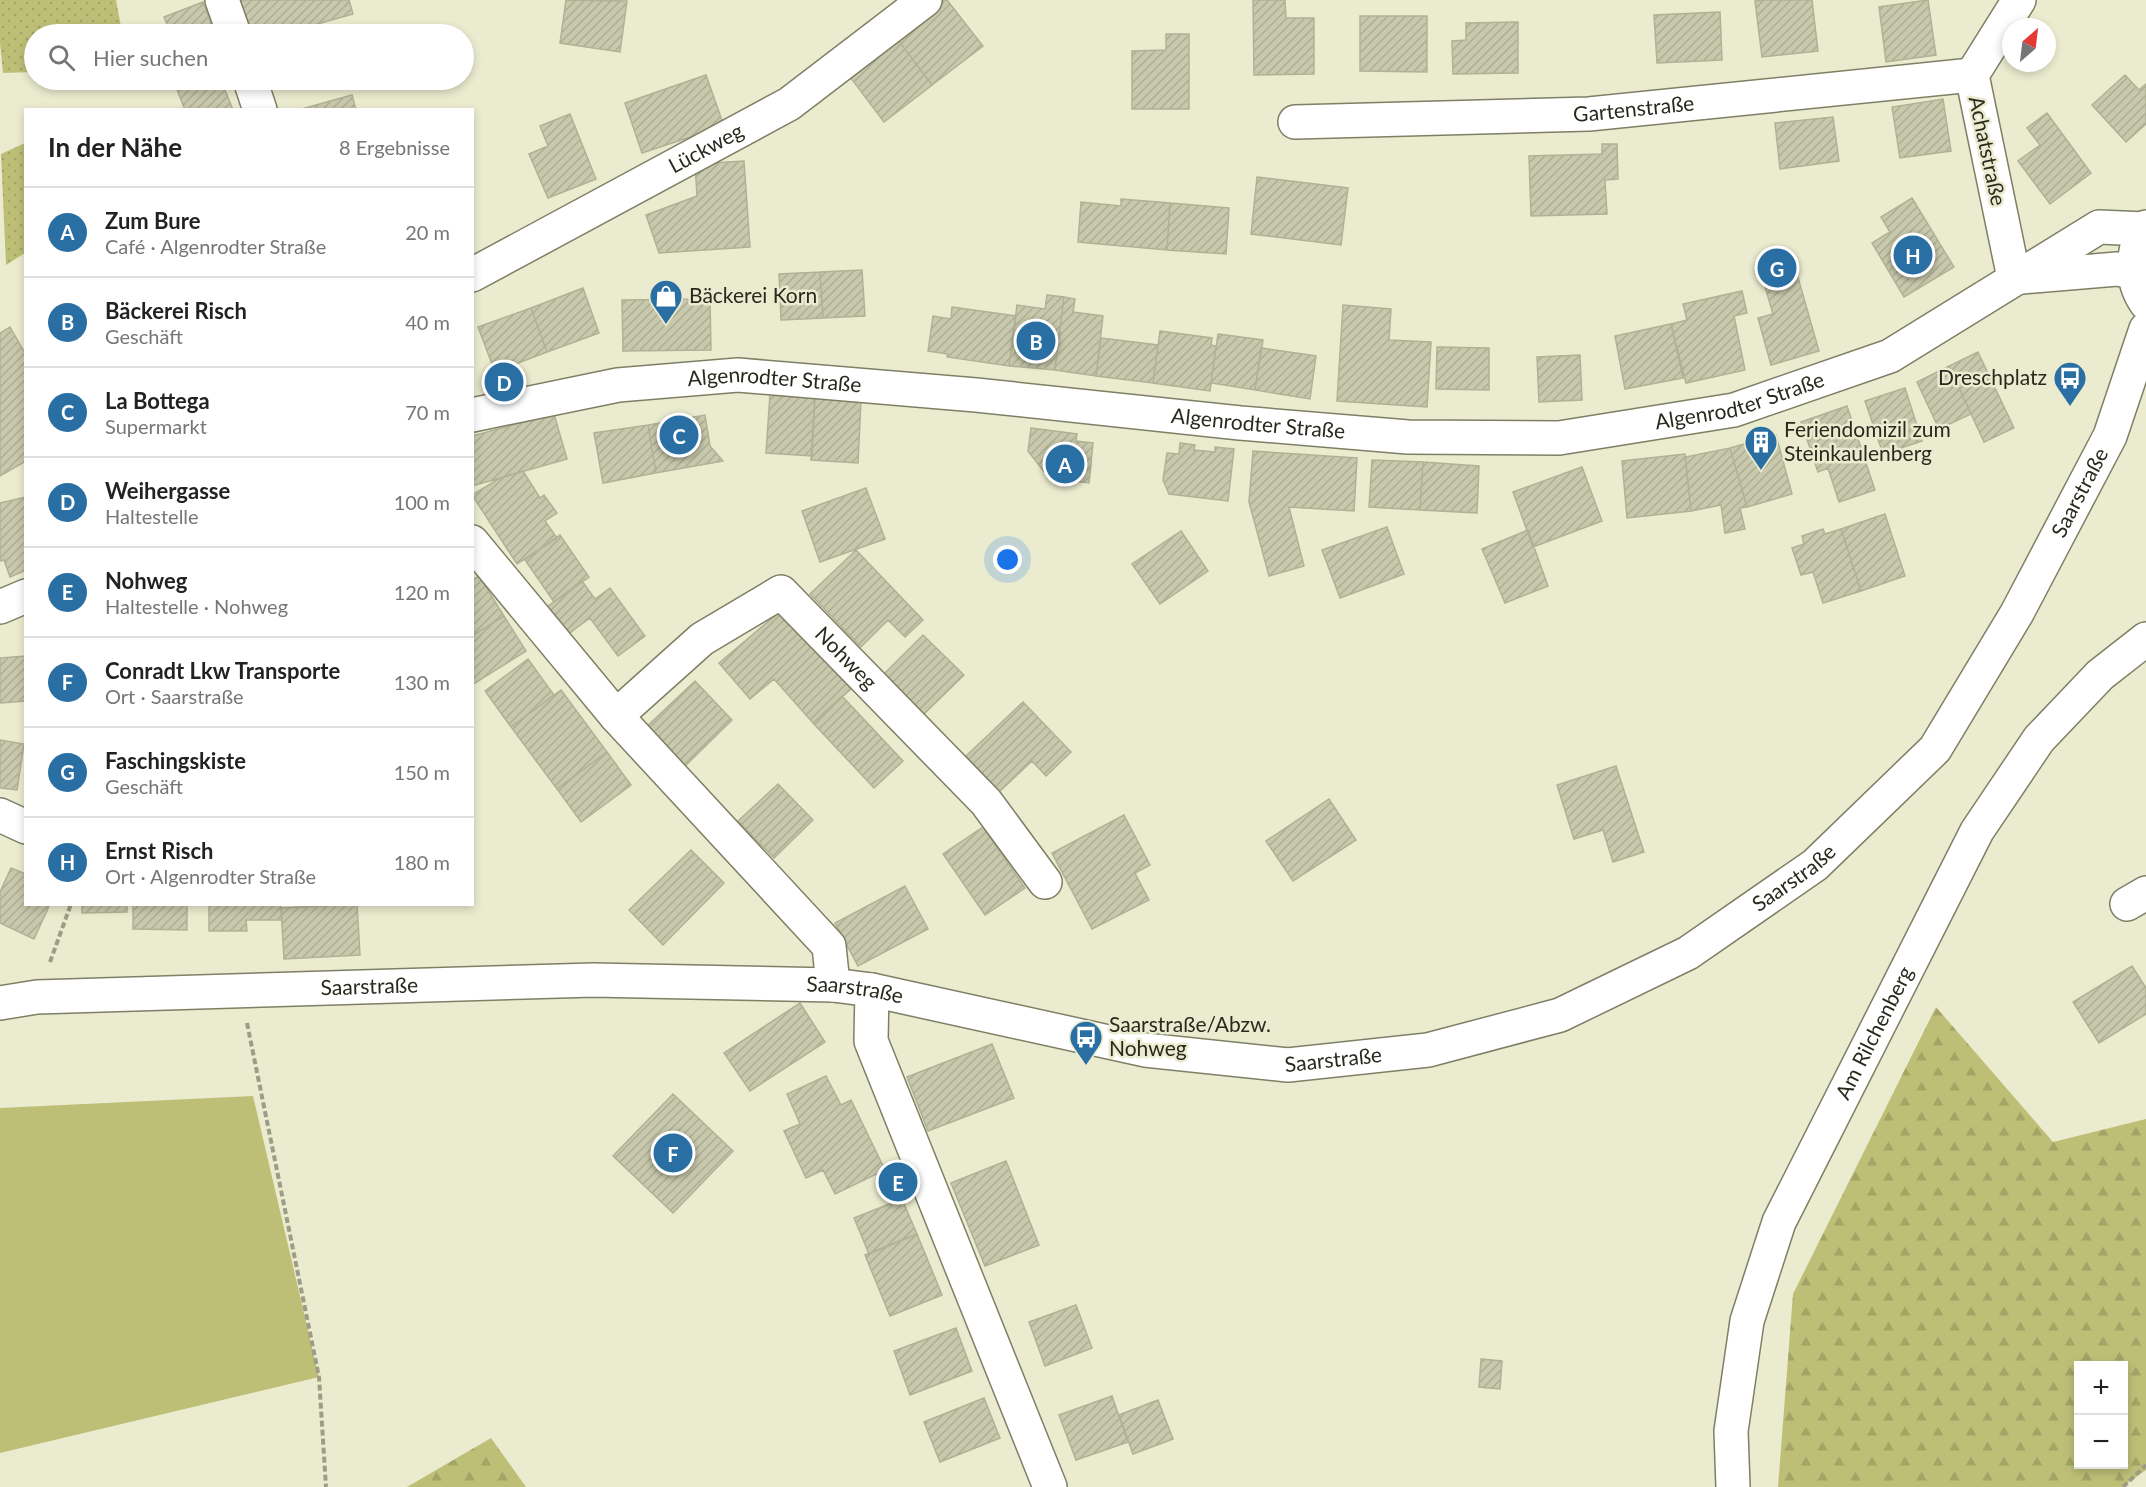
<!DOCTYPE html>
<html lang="de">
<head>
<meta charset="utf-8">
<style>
	body { margin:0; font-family:Lato,sans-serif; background:#f2f2f2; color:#222 }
	.controls { position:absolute; right:18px; bottom:18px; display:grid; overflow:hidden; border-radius:0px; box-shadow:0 3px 9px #0003 }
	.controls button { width:54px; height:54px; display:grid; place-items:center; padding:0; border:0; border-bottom:2px solid #e0e0e0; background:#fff; color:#222; font:30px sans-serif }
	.compass { position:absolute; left:2002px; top:18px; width:54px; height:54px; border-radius:50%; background:#fff; box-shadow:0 3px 9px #0003; rotate:28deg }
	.you { position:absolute; left:1008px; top:560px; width:21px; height:21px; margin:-15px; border:4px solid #fff; border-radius:50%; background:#1a73e8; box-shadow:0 0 0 9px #1a73e833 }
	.badge { display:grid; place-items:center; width:39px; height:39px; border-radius:50%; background:#296fa4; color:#fff; font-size:20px; font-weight:700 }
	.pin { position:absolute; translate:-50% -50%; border:3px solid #fff; box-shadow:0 2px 6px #0006 }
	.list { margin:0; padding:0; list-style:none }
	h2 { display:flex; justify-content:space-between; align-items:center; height:78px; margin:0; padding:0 24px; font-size:26px }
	h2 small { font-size:20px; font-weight:400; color:#767676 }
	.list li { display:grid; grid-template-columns:39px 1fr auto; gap:18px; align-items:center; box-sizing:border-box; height:90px; padding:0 24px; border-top:2px solid #e0e0e0 }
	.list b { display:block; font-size:22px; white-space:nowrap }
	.list p { margin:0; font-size:20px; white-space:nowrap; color:#767676 }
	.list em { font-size:20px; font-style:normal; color:#767676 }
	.icon { flex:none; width:33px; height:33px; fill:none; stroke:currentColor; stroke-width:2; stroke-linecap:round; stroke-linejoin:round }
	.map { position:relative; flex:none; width:2146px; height:1487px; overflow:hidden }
	.search { position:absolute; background:#fff; box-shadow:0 3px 9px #0003; left:24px; top:24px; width:450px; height:66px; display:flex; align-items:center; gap:15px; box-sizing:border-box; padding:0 21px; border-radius:33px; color:#767676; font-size:22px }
	.panel { position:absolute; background:#fff; box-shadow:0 3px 9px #0003; left:24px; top:108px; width:450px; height:798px; border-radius:0px }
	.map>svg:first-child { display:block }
	.grass { fill:#bebf77 }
	.forest { fill:url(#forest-firs); fill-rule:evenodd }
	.park { fill:url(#park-dots) }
	.building { fill:url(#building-hatch); stroke:#b0b195; stroke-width:1.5 }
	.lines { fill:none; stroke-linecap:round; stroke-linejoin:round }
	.street-casing { stroke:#7e7f64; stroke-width:36 }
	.secondary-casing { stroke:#7e7f64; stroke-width:36 }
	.path { stroke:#9c9c87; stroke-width:4; stroke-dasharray:6 3; stroke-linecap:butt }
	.street { stroke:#fff; stroke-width:33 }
	.secondary { stroke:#fff; stroke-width:33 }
	.labels { text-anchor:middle; stroke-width:5; stroke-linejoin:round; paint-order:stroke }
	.street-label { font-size:21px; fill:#29291e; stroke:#ebeccf }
	.poi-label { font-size:21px; fill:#29291e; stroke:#ebeccf; text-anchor:start }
</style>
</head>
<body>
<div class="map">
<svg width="2146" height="1487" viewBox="0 0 2146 1487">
	<defs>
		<pattern id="forest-firs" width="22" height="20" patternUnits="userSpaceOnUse" patternTransform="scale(1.5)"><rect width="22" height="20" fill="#bebf77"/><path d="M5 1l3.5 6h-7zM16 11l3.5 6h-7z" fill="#a3a466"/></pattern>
		<pattern id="park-dots" width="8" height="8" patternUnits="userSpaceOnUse" patternTransform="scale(1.5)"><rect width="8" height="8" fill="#bebf77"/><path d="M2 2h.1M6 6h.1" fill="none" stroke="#a3a466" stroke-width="1.8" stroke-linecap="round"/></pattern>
		<pattern id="building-hatch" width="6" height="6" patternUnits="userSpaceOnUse" patternTransform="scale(1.5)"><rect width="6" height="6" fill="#c8c9ac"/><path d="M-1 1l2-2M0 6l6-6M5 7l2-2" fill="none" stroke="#acad94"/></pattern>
	</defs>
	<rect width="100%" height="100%" fill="#ebeccf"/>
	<path class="grass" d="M253,1096L319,1377L0,1453V1108Z"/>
	<path class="forest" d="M1936,1007L2053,1142L2146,1119V1470L2122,1487H1778L1793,1294ZM2078,1366H2124V1464H2078Z
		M491,1438L526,1487H407Z"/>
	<path class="park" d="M0,0H116L122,32L120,34H34V72L3,73L0,43Z
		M25,143V253L6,265L1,154Z"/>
	<path class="building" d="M236,0H349L353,14L282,34H246Z
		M566,0L627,1L620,52L560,43Z
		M943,0H947L983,46L932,85L895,36Z
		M1253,0H1285L1286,18H1314V74L1254,75Z
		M1767,0H1812L1818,51L1762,57L1755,1Z
		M1928,0L1936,55L1886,62L1879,7Z
		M203,2L215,34H171L164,17Z
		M1720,12L1722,60L1657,63L1654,15Z
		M1360,16H1427V72L1360,71Z
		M1518,22V73L1453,74L1452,41L1466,40V23Z
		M1166,34H1189V109H1132V51L1166,50Z
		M895,36L932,85L884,122L847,73Z
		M706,75L724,126L642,153L625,103Z
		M2125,75L2139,90L2146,84V124L2126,142L2092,105Z
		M194,80H221L233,110H185L176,87Z
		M352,95L356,110H298Z
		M1943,99L1951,151L1900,158L1892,107Z
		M2047,113L2091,173L2050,204L2018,161L2040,145L2027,128Z
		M570,114L596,179L548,198L529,154L548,146L540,126Z
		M1833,117L1839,161L1780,169L1775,123Z
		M1602,144H1617L1618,179L1605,180L1607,214L1531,216L1529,156L1602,154Z
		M744,161L750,247L659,253L646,215L697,196L695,164Z
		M1257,177L1348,188L1341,245L1251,234Z
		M1912,198L1954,267L1904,297L1872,243L1890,232L1881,217Z
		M1121,199L1170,203L1167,250L1078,242L1081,202L1121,206Z
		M1170,203L1229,208L1226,254L1167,250Z
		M1791,253L1819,351L1771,365L1758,318L1773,314L1758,263Z
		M862,270L865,316L823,318L820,272Z
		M820,272L823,318L781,320L779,274Z
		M583,288L599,333L547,352L531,308Z
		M1742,291L1747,313L1734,316L1745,370L1686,383L1671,324L1687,320L1683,304Z
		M1047,295L1064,297L1055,370L1009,366L1017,305L1045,309Z
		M1064,297L1075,299L1073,312L1103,316L1096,376L1055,370Z
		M710,299L711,350L623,351L622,300Z
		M1343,305L1391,309L1389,340L1431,342L1427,407L1337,401Z
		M952,307L1016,316L1009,366L947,357L948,354L928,351L933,316L951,319Z
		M531,308L547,352L495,372L478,327Z
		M1671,324L1683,378L1625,389L1615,336Z
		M10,327L26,355V461L0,476V333Z
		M1160,331L1212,338L1211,345L1216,346L1210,391L1153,383Z
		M1218,334L1263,340L1255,390L1211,383Z
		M1101,338L1158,345L1153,383L1096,376Z
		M1437,347L1489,348V390L1436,389Z
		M1261,348L1316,356L1310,399L1255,390Z
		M1978,352L2014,428L1984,442L1949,366Z
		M1580,355L1582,400L1539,402L1537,357Z
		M1949,366L1971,414L1939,429L1917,382Z
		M1905,388L1922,441L1883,454L1865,401Z
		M770,394L815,397L812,456L766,453Z
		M815,397L861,401L858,463L811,460Z
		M1847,406L1875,490L1839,502L1828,468L1818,472L1801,422Z
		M554,414L567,459L472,486V436Z
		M705,415L710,446L723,461L656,473L648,425Z
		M648,425L656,473L603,483L594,433Z
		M1031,428L1077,434L1076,441L1093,443L1089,483L1049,478L1028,451Z
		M1776,435L1792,494L1747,507L1730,448Z
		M1180,443L1195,445L1194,450L1215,452V447L1234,449L1228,501L1169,494L1163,480L1167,453L1179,454Z
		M1730,448L1747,507L1740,508L1745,529L1725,533L1721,505L1691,511L1685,457Z
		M1253,451L1357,458L1354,511L1289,507L1304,566L1269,576L1249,502Z
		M1685,454L1691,511L1627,518L1622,461Z
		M1372,460L1423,462L1420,510L1369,507Z
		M1423,462L1479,466L1477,513L1420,510Z
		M1582,467L1602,521L1533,547L1513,492Z
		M523,471L540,498L544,495L557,513L545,521L557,538L517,564L472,495L500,478Z
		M866,488L885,539L820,562L802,511Z
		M26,497V570L10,577L4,560L0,561V503Z
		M1885,514L1905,576L1861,591L1841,529Z
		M1387,527L1404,574L1340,598L1322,550Z
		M1823,529L1825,534L1841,529L1861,591L1823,603L1813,572L1801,575L1792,548L1804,544L1802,536Z
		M1528,530L1548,586L1505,603L1482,549Z
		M1181,531L1208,571L1160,604L1132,564Z
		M560,535L589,577L554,602L525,560Z
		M856,550L923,620L905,637L888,620L861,647L810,594Z
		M479,576L504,616L472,636V580Z
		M582,581L595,599L610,588L645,636L618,656L590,618L567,635L547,607Z
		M783,609L851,689L813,723L774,679L750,699L719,663Z
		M504,616L526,651L472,685V636Z
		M923,635L964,675L922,716L882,676Z
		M26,656V701L0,703V658Z
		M528,659L554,695L511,727L485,691Z
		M695,681L732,720L682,769L644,729Z
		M561,690L607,752L557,789L511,727Z
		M842,696L903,761L874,788L813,723Z
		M1023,702L1071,752L1046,776L1032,761L999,792L966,756Z
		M0,740L24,744L17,790L0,788Z
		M607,752L631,785L581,822L557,789Z
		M1616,766L1644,852L1613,862L1603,830L1574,839L1557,785Z
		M778,784L813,820L774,858L738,821Z
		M1329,799L1356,840L1293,881L1266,841Z
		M1124,815L1150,865L1135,873L1149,900L1092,929L1052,853Z
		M983,827L1025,888L985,915L943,854Z
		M691,850L724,883L663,945L629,910Z
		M11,868L26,874V904H50L34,939L0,923V892Z
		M905,886L928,929L858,966L835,923Z
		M82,904H127V912L82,913Z
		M133,904H187V930L133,929Z
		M209,904H281L282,920H246L247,931H209Z
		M357,904L360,955L284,959L281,908Z
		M2132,966L2146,988V1014L2099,1043L2073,1002Z
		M800,1003L825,1042L750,1091L724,1053Z
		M992,1044L1014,1098L928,1131L907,1077Z
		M826,1076L841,1105L851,1100L885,1170L835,1194L823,1170L806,1178L784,1131L800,1124L787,1094Z
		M673,1094L733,1151L673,1213L613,1156Z
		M1006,1161L1039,1245L985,1266L951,1183Z
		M902,1199L917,1234L869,1254L854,1218Z
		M917,1234L942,1295L890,1316L865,1255Z
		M1076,1305L1092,1348L1045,1366L1029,1322Z
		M956,1328L972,1371L910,1395L894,1351Z
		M1481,1359L1502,1361L1500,1389L1479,1387Z
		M1112,1396L1128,1442L1076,1460L1059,1415Z
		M984,1398L1000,1438L940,1462L924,1422Z
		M1158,1400L1173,1439L1133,1454L1119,1415Z"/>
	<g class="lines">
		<defs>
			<g id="street">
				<path d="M222,0L234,34"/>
				<path d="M250,80L260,110"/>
				<path id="s1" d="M1295,122L1589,114L1972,75"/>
				<path id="s2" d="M472,275L789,104L925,0"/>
				<path d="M2022,277L2117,269L2134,272"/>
				<path d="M2014,278L1972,75L2019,0"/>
				<path id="s3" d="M472,415L618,385L738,375L976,395L1240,423L1408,437L1559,438L1734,410L1890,356L2099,227L2145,229"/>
				<path d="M472,542L616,716L829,946L833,985"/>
				<path d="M0,607L26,596"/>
				<path id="s4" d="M616,716L702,639L781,592L986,802L1045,882"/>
				<path d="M0,815L26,827"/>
				<path d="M2127,904L2146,893"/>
				<path d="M872,990L871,1041L1050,1487"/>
				<path id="s5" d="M1733,1487L1731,1431L1747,1321L1779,1222L1977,831L2039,739L2100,675L2146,639"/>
			</g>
			<g id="secondary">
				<path d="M2146,227C2131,251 2130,280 2146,303"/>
				<path id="s6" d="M0,1003L37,997L593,980L833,985L872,990L1145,1050L1288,1065L1428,1050L1560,1015L1688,953L1815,865L1935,749L2017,613L2110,436L2146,329"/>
			</g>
		</defs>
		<use href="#street" class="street-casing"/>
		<use href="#secondary" class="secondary-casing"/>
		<path class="path" d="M50,962L71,904
			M247,1023L319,1377L326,1487
			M2123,1487L2146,1465"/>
		<use href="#street" class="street"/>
		<use href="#secondary" class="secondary"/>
	</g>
	<defs>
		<symbol id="shop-pin" viewBox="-11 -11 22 30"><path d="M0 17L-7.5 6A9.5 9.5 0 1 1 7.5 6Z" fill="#296fa4" stroke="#ebeccf"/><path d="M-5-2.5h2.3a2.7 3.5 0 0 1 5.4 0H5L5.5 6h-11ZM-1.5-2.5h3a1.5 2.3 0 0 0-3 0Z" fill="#fff"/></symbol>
		<symbol id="bus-pin" viewBox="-11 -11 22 30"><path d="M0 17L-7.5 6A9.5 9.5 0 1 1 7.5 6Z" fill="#296fa4" stroke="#ebeccf"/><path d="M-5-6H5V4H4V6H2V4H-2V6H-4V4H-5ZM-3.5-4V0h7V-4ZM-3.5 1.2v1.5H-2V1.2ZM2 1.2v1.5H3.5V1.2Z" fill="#fff"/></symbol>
		<symbol id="building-pin" viewBox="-11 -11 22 30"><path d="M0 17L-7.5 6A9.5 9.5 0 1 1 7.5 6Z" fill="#296fa4" stroke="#ebeccf"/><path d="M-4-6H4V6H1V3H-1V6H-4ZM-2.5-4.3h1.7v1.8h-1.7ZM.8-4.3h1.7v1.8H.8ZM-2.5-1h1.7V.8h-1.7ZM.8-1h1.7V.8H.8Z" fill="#fff"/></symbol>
	</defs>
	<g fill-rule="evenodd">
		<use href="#shop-pin" x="647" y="277" width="38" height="52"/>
		<use href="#bus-pin" x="2051" y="359" width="38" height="52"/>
		<use href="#building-pin" x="1742" y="423" width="38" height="52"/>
		<use href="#bus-pin" x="1067" y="1018" width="38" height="52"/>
	</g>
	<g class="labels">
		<g class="street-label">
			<text dy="7" stroke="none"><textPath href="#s1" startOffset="339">Gartenstraße</textPath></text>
			<text dy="7" stroke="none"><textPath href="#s2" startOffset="266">Lückweg</textPath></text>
			<text transform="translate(1987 151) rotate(78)" y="7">Achatstraße</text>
			<text dy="7" stroke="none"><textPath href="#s3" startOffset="306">Algenrodter Straße</textPath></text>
			<text dy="7" stroke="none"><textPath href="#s3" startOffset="1278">Algenrodter Straße</textPath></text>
			<text dy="7" stroke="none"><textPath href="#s3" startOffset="792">Algenrodter Straße</textPath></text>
			<text dy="7" stroke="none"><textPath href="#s6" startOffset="2332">Saarstraße</textPath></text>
			<text dy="7" stroke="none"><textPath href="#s4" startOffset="300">Nohweg</textPath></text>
			<text dy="7" stroke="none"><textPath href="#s6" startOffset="1846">Saarstraße</textPath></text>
			<text dy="7" stroke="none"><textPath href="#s6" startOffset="370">Saarstraße</textPath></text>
			<text dy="7" stroke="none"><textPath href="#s6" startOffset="856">Saarstraße</textPath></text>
			<text dy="7" stroke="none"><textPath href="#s5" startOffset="483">Am Rilchenberg</textPath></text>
			<text dy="7" stroke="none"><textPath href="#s6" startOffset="1342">Saarstraße</textPath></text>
		</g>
		<g class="poi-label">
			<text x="689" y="303">Bäckerei Korn</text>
			<text x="2047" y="385" text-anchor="end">Dreschplatz</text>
			<text x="1784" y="437">Feriendomizil zum<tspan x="1784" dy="24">Steinkaulenberg</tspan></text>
			<text x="1109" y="1032">Saarstraße/Abzw.<tspan x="1109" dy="24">Nohweg</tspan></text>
		</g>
	</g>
</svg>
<div class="controls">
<button>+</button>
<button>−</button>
</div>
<svg class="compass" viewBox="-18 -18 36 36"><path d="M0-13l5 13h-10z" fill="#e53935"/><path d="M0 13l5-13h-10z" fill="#767676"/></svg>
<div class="you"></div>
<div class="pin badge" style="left:1065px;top:464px">A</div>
<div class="pin badge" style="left:1036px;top:341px">B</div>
<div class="pin badge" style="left:679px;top:435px">C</div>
<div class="pin badge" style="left:504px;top:382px">D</div>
<div class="pin badge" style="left:898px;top:1182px">E</div>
<div class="pin badge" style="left:673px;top:1153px">F</div>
<div class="pin badge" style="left:1777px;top:268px">G</div>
<div class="pin badge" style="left:1913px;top:255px">H</div>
<div class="search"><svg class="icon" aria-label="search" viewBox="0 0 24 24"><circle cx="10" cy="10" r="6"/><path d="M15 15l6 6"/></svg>Hier suchen</div>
<section class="panel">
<h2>In der Nähe<small>8 Ergebnisse</small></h2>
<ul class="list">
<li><span class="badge">A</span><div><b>Zum Bure</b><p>Café · Algenrodter Straße</p></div><em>20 m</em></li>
<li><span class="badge">B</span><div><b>Bäckerei Risch</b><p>Geschäft</p></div><em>40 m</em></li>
<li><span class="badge">C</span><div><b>La Bottega</b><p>Supermarkt</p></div><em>70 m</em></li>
<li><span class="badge">D</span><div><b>Weihergasse</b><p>Haltestelle</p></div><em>100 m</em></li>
<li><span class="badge">E</span><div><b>Nohweg</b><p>Haltestelle · Nohweg</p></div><em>120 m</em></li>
<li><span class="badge">F</span><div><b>Conradt Lkw Transporte</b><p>Ort · Saarstraße</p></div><em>130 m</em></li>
<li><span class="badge">G</span><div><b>Faschingskiste</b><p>Geschäft</p></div><em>150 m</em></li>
<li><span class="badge">H</span><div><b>Ernst Risch</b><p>Ort · Algenrodter Straße</p></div><em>180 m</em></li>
</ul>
</section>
</div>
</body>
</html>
